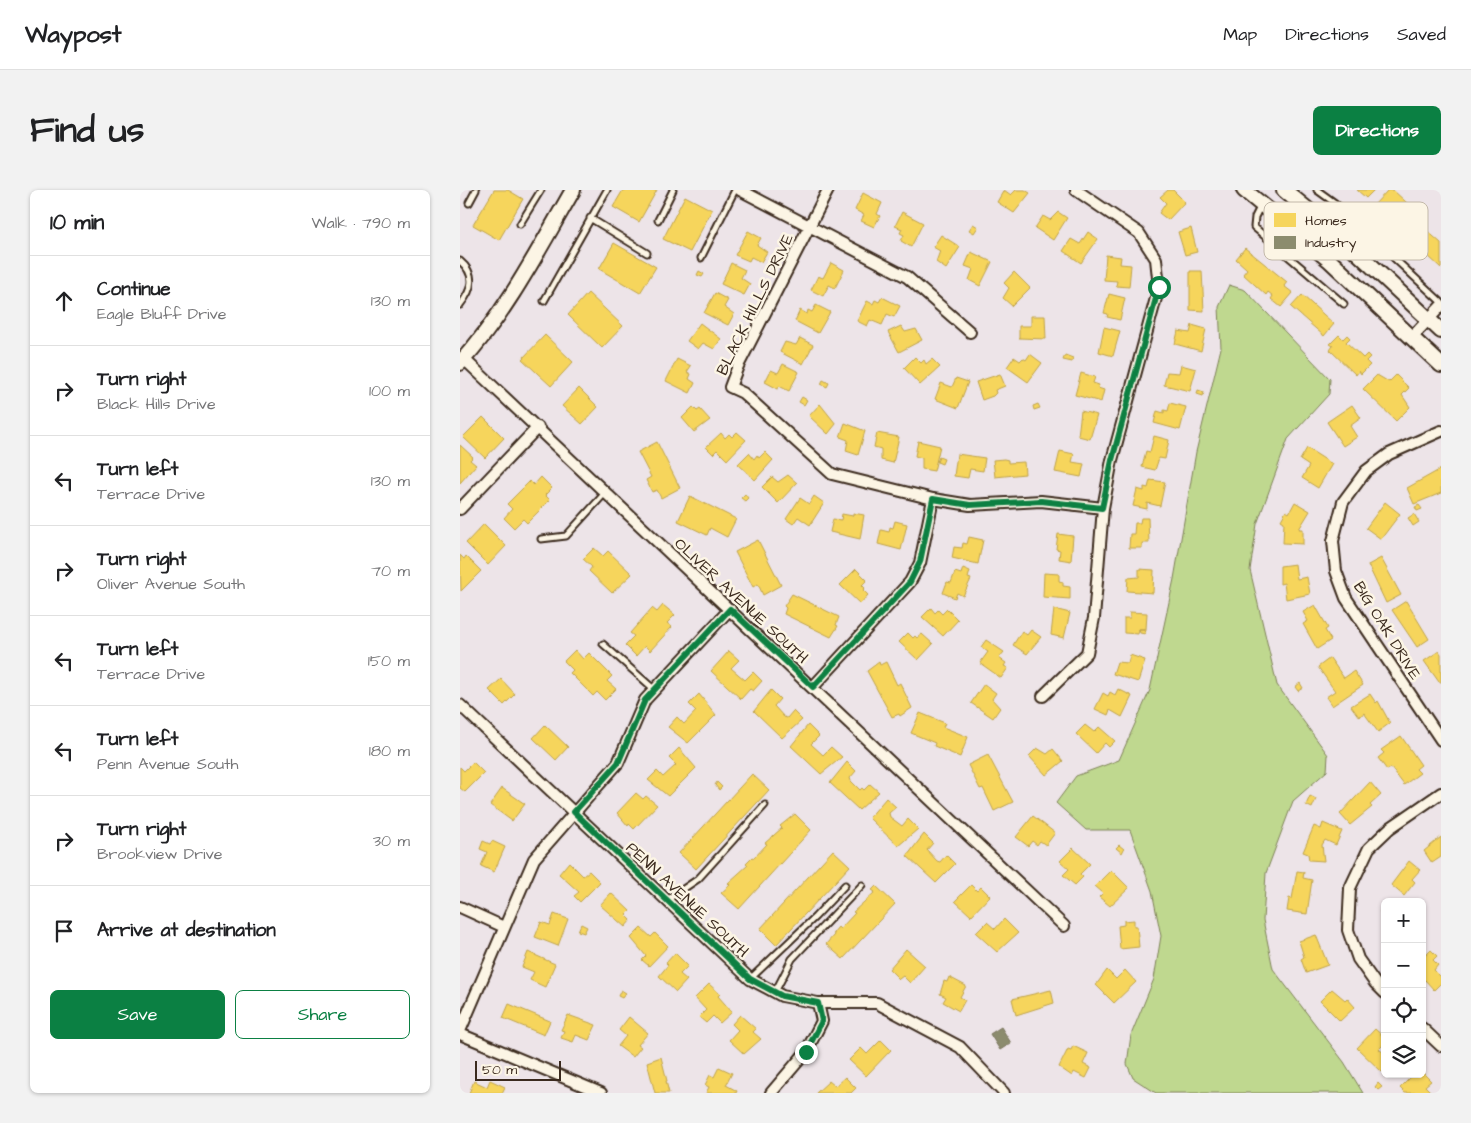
<!DOCTYPE html>
<html lang="en">
<head>
<meta charset="utf-8">
<style>
	body { margin:0; font-family:"Architects Daughter",sans-serif; background:#f2f2f2; color:#202124 }
	.controls { position:absolute; right:15px; bottom:15px; display:grid; overflow:hidden; border-radius:8px; box-shadow:0 1px 4px #0004 }
	.controls button { width:45px; height:45px; display:grid; place-items:center; padding:0; border:0; border-bottom:1px solid #e0e0e0; background:#fff; color:#202124; font:25px sans-serif }
	.scale { position:absolute; left:15px; bottom:12px; width:86px; box-sizing:border-box; padding-left:5px; border:2px solid #3b2a1e; border-top:0; font-size:14px; line-height:18px; white-space:nowrap; color:#3b2a1e; -webkit-text-stroke:4px #fcf5e5; paint-order:stroke }
	.stop { position:absolute; width:15px; height:15px; margin:-11px; border:4px solid #0b8043; border-radius:50%; background:#fff }
	.stop.end { background:#0b8043; border-color:#fff; box-shadow:0 1px 5px #0008 }
	.list { margin:0; padding:0; list-style:none }
	h2 { display:flex; justify-content:space-between; align-items:center; height:65px; margin:0; padding:0 20px; font-size:21px }
	h2 small { font-size:16px; font-weight:400; color:#757577 }
	.list li { display:grid; grid-template-columns:32px 1fr auto; gap:15px; align-items:center; box-sizing:border-box; height:90px; padding:0 20px; border-top:1px solid #e0e0e0 }
	.list b { display:block; font-size:19px; white-space:nowrap }
	.list p { margin:0; font-size:16px; white-space:nowrap; color:#757577 }
	.list em { font-size:16px; font-style:normal; color:#757577 }
	.actions { display:flex; gap:10px; padding:15px 20px }
	.actions a { flex:1; padding:11px 0; border:1px solid #0b8043; border-radius:8px; text-align:center; font-size:18px; color:#0b8043 }
	.actions .main { background:#0b8043; color:#fff }
	.icon { flex:none; width:28px; height:28px; fill:none; stroke:currentColor; stroke-width:2; stroke-linecap:round; stroke-linejoin:round }
	.map { position:relative; flex:none; width:981px; height:903px; overflow:hidden; border-radius:8px }
	header { display:flex; align-items:center; gap:30px; box-sizing:border-box; height:70px; padding:0 25px; background:#fff; border-bottom:1px solid #e0e0e0 }
	header strong { font-size:24px }
	nav { display:flex; gap:28px; margin-inline-start:auto; font-size:18px }
	.intro { display:flex; align-items:center; justify-content:space-between; box-sizing:border-box; height:120px; padding:0 30px }
	h1 { margin:0; font-size:35px }
	.button { padding:12px 22px; border-radius:8px; background:#0b8043; color:#fff; font-size:18px; font-weight:700 }
	main { display:flex; gap:30px; padding:0 30px }
	aside { flex:1; background:#fff; border-radius:8px; box-shadow:0 1px 4px #0004 }
	.map>svg:first-child { display:block }
	.green { fill:#bfd88f; stroke:#7d8156 }
	.homes { fill:#f6d55c; stroke:#bea249 }
	.industry { fill:#8c8c6e; stroke:#746f56 }
	.lines { fill:none; stroke-linecap:round; stroke-linejoin:round }
	.service-casing { stroke:#3b2a1e; stroke-width:9 }
	.minor-casing { stroke:#3b2a1e; stroke-width:14 }
	.secondary-casing { stroke:#3b2a1e; stroke-width:18 }
	.service { stroke:#fcf5e5; stroke-width:5 }
	.minor { stroke:#fcf5e5; stroke-width:10 }
	.secondary { stroke:#fcf5e5; stroke-width:14 }
	.route { stroke:#0b8043; stroke-width:6 }
	.labels { text-anchor:middle; stroke-width:5; stroke-linejoin:round; paint-order:stroke }
	.street-label { font-size:16px; fill:#3b2a1e; stroke:#fcf5e5 }
	.key { fill:#fcf5e5; stroke:#c2b8a9; stroke-width:1 }
	.key-label { font-size:14px; fill:#3b2a1e }
</style>
</head>
<body>
<header>
<strong>Waypost</strong>
<nav><a>Map</a><a>Directions</a><a>Saved</a></nav>
</header>
<div class="intro"><h1>Find us</h1><a class="button">Directions</a></div>
<main>
<aside>
<h2>10 min<small>Walk · 790 m</small></h2>
<ul class="list">
<li><svg class="icon" aria-label="ahead" viewBox="0 0 24 24"><path d="M12 20V5M6 11l6-6 6 6"/></svg><div><b>Continue</b><p>Eagle Bluff Drive</p></div><em>130 m</em></li>
<li><svg class="icon" aria-label="right" viewBox="0 0 24 24"><path d="M7 20v-9h11M14 6l5 5-5 5"/></svg><div><b>Turn right</b><p>Black Hills Drive</p></div><em>100 m</em></li>
<li><svg class="icon" aria-label="left" viewBox="0 0 24 24"><path d="M17 20v-9H6M10 6l-5 5 5 5"/></svg><div><b>Turn left</b><p>Terrace Drive</p></div><em>130 m</em></li>
<li><svg class="icon" aria-label="right" viewBox="0 0 24 24"><path d="M7 20v-9h11M14 6l5 5-5 5"/></svg><div><b>Turn right</b><p>Oliver Avenue South</p></div><em>70 m</em></li>
<li><svg class="icon" aria-label="left" viewBox="0 0 24 24"><path d="M17 20v-9H6M10 6l-5 5 5 5"/></svg><div><b>Turn left</b><p>Terrace Drive</p></div><em>150 m</em></li>
<li><svg class="icon" aria-label="left" viewBox="0 0 24 24"><path d="M17 20v-9H6M10 6l-5 5 5 5"/></svg><div><b>Turn left</b><p>Penn Avenue South</p></div><em>180 m</em></li>
<li><svg class="icon" aria-label="right" viewBox="0 0 24 24"><path d="M7 20v-9h11M14 6l5 5-5 5"/></svg><div><b>Turn right</b><p>Brookview Drive</p></div><em>30 m</em></li>
<li><svg class="icon" aria-label="arrive" viewBox="0 0 24 24"><path d="M6 21V4h12l-3 4 3 4H6"/></svg><div><b>Arrive at destination</b></div></li>
</ul>
<div class="actions"><a class="main">Save</a><a>Share</a></div>
</aside>
<div class="map">
<svg width="981" height="903" viewBox="0 0 981 903">
	<rect width="100%" height="100%" fill="#ede4e8"/>
	<filter id="ink" filterUnits="userSpaceOnUse"><feTurbulence type="fractalNoise" baseFrequency=".02" numOctaves="2"/><feDisplacementMap in="SourceGraphic" scale="10" xChannelSelector="R" yChannelSelector="G"/><feConvolveMatrix kernelMatrix="1 2 1 2 8 2 1 2 1" color-interpolation-filters="sRGB"/></filter>
	<g filter="url(#ink)">
		<path class="green" d="M769,95L785,100L870,189L869,204L828,249L797,334L790,380L817,495L868,565L867,581L833,611L806,683L803,730L813,779L884,872L903,903H696L673,888L667,874L671,845L694,789L701,746L692,701L670,640H626L596,613L616,586L659,570L690,500L714,389L736,262L761,158L759,117Z"/>
		<path class="homes" d="M34,0H48L63,9L39,50L13,35Z
			M163,0H197L179,32L153,17Z
			M544,0L551,5L556,0H565L570,3L554,23L537,12Z
			M708,0H713L725,12L708,30L699,23L706,13L700,7Z
			M897,0H914L906,8Z
			M928,0H933L960,25L943,43L913,16Z
			M403,3L422,13L417,24L420,26L414,37L401,31L404,25L395,20Z
			M225,6L252,20L230,62L203,49Z
			M442,22L463,33L451,57L441,51L444,45L440,43L442,39L435,36Z
			M598,22L607,28L593,50L575,38L583,26L590,30Z
			M513,34L518,37L514,43L509,40Z
			M731,38L737,62L725,65L718,42Z
			M965,39L981,53V78L953,52Z
			M288,41L301,48L297,55L307,62L301,72L291,67L289,71L275,65Z
			M628,42L638,49L621,73L603,61L611,49L620,54Z
			M481,45L500,57L486,79L476,72L480,61L473,57Z
			M154,53L196,77L180,103L139,79Z
			M785,58L827,92L824,96L833,103L821,117L811,109L813,106L808,102L806,105L783,84L787,79L776,69Z
			M511,62L532,72L520,96L509,90L513,79L505,76Z
			M646,65L661,67L660,74L671,75L669,97L656,96L657,91L644,90Z
			M271,73L285,80L281,88L290,94L284,105L261,94Z
			M371,73L384,80L375,98L369,95L363,106L351,100L358,86L363,88Z
			M239,81L244,84L242,87L237,85Z
			M730,81H742L744,121L730,120Z
			M554,82L570,98L552,116L543,108L549,98L544,93Z
			M128,103L163,136L142,158L108,125Z
			M255,103L268,110L264,117L274,124L268,135L244,123Z
			M649,104L665,108L660,130L647,127L648,124L644,123Z
			M842,105L874,134L864,146L831,117Z
			M422,107L440,116L434,127L427,124L422,135L410,130L407,136L397,131L407,111L413,114L415,110L419,112Z
			M356,115L370,122L358,143L335,131L340,120L347,124L348,120L352,122Z
			M571,126H585L586,149L559,148V136H571Z
			M240,133L261,149L254,159L243,153L238,159L227,151Z
			M732,135L746,139L741,161L715,154L718,141L730,143Z
			M441,136L445,142L456,139L462,150L439,162L428,142Z
			M644,137L660,141L653,166L639,162Z
			M85,145L113,172L91,196L62,169Z
			M879,145L883,149L887,145L890,148L886,152L903,168L907,164L910,167L906,171L910,175L901,184L899,181L896,185L870,160L873,156L870,154Z
			M340,148L353,155L343,174L320,162L325,152L336,155Z
			M570,164L582,173L568,192L547,177L554,167L560,171L563,168L566,170Z
			M605,165L613,168L612,172L603,170Z
			M455,167L461,173L464,170L466,174L472,169L480,177L460,195L444,178Z
			M217,169L231,176L227,182L231,184L229,189L235,193L230,203L206,191Z
			M323,174L339,182L329,201L319,196L318,199L305,192L311,180L318,183Z
			M721,175L736,179L730,201L704,195L707,182L719,183Z
			M621,183L635,187L633,193L639,195L638,198L644,200L641,212L615,205Z
			M540,184L545,196L535,200L536,203L533,206L522,210L516,192Z
			M917,185L929,192L936,185L949,198L942,205L950,217L936,231L903,199Z
			M496,188L508,192L498,218L475,209L481,193L492,197Z
			M363,190L369,193L367,197L361,194Z
			M119,198L138,217L122,234L102,216Z
			M738,200L744,202L743,206L737,204Z
			M342,207L347,210L344,215L339,212Z
			M710,213L726,217L720,240L694,233L697,221L704,223V220L708,221Z
			M360,214L376,234L368,244L349,226Z
			M578,214L580,218L574,220L573,216Z
			M892,215L901,228L890,236L897,247L883,256L867,232Z
			M233,217L237,221L240,219L250,230L234,242L222,228Z
			M621,221L637,225L630,249L618,246Z
			M23,227L44,248L25,268L3,247Z
			M385,233L405,241L398,265L386,261L388,250L380,247Z
			M277,242L286,250L267,270L257,260L253,264L246,257L261,243L265,248L269,244L272,247Z
			M417,243L439,247L433,273L421,270V259L414,257Z
			M694,246L709,250L705,269L699,268L695,280L682,277L686,261L690,262Z
			M458,251L480,256L474,281L462,279V268L455,266Z
			M197,252L220,298L201,308L197,300L192,302L186,290L191,287L178,262Z
			M0,255L13,267L10,270L16,275L0,293Z
			M847,258L872,274L858,298L842,288L849,276L840,270Z
			M600,261L614,264L612,272L624,274L621,287L595,282Z
			M305,262L313,270L295,290L278,274L289,263L294,269L297,265L299,268Z
			M497,264L525,268L523,281L510,279L508,288L494,286Z
			M479,267L484,269L482,274L477,272Z
			M544,269L548,270V273L564,272L565,284L535,287L533,270Z
			M981,279V303L954,314L947,298Z
			M328,285L337,293L318,313L302,297L312,287L318,292Z
			M81,287L92,298L85,305L90,310L67,333L63,329L54,338L44,328L52,319L47,314L70,291L74,295Z
			M690,290L705,292L700,316L687,313V319L673,316L677,299L684,301V297L688,298Z
			M285,304L288,308L285,311L281,308Z
			M230,306L276,329L267,347L250,338L247,345L218,331Z
			M354,306L364,313L350,335L338,327L333,334L326,329L340,308L349,314Z
			M835,312L850,321L839,339H843V354L823,353L824,332L821,330L826,321L829,323Z
			M925,312L940,324L921,349L906,338Z
			M959,315L962,319L957,321L955,317Z
			M393,323L404,325L400,349L370,342L373,329L381,330L382,324L393,326Z
			M954,324L959,332L953,336L948,328Z
			M681,328H688L689,353H682V358H669L670,344H674L675,333H680Z
			M435,331L447,334L441,360L418,354L421,340L429,342L430,337L433,338Z
			M24,334L46,356L28,375L6,353Z
			M598,344L613,346L611,371L599,369L600,360L596,359Z
			M509,347L523,350L518,374L492,368L494,357L502,358L503,353L507,354Z
			M298,350L321,395L303,405L298,394L293,397L275,362Z
			M134,358L143,366L148,361L172,384L152,403L129,381L132,377L123,369Z
			M0,365L4,369L6,366L21,381L1,401Z
			M921,368L941,405L926,413L908,375Z
			M835,374L837,389L847,387L850,404L826,409L824,393L820,394V376Z
			M503,378L510,381L508,388L511,389L503,406L497,403L495,408L483,403L487,392L491,393L495,382L501,384Z
			M396,379L407,390L402,395L405,398L403,400L408,405L400,414L380,395Z
			M679,379L694,380L693,403L667,401L668,388L679,387Z
			M584,383L599,384V391L603,392V396L610,397V409L583,407Z
			M332,404L379,427L376,435L378,436L371,447L324,424L326,418L324,416Z
			M946,411L969,449L957,457L932,420Z
			M203,415L215,425L207,433L212,437L190,461L185,456L176,466L165,455L174,446L170,443L192,418L197,422Z
			M855,415L868,438L865,440L871,450L857,459L843,434L848,431L843,422Z
			M471,418L475,423L478,420L482,424L487,419L498,430L483,446L462,427Z
			M594,419L610,423L604,448L591,445Z
			M670,422L687,423L686,439H679L678,444L664,443V428H670Z
			M679,439H686L685,444L680,443Z
			M571,440L581,447L567,464L553,455L562,441L567,445Z
			M448,443L453,448L455,446L457,448L462,444L473,454L458,470L439,452Z
			M526,450L544,462L539,468L546,473L544,476L548,478L541,488L520,473L528,462L521,457Z
			M115,460L123,469L129,463L152,486L147,491L156,499L145,510L137,502L133,506L110,483L113,480L104,471Z
			M269,461L279,470L271,478L285,490L293,482L302,491L293,501L290,499L281,509L251,481Z
			M979,461L981,464V492H979L964,471Z
			M670,465L685,470L678,492L653,484L657,472L668,473Z
			M870,468L884,488L894,481L903,495L872,516L866,507L875,501L858,477Z
			M419,472L420,475L426,472L437,495L440,493L452,518L440,526L439,524L432,527L407,481Z
			M41,489L55,504L44,515L29,500Z
			M840,493L843,498L838,501L835,497Z
			M524,494L536,503L532,509L540,518L533,528L511,513Z
			M658,499L672,506L662,527L650,520L648,525L635,519L643,503L648,506L650,502L655,505Z
			M311,500L320,509L314,516L324,527L327,528L333,521L342,530L322,548L294,521Z
			M239,504L256,525L228,553L208,537L217,527L224,534L236,521L229,514Z
			M910,504L916,513L918,511L930,533L918,542L904,523L899,527L891,516Z
			M460,523L485,533L483,537L508,547L500,567L474,556L475,553L451,543Z
			M85,535L108,557L96,570L73,548Z
			M348,535L359,546L351,554L363,565L371,557L382,567L361,584L331,556Z
			M625,535L634,542L639,537L655,551L649,557L645,553L636,563L616,544Z
			M941,546L961,575L956,579L960,583L944,595L931,578L927,580L918,568L924,563L921,560Z
			M219,558L236,578L208,606L188,590L197,581L203,587L216,575L209,568Z
			M577,558L587,564L593,559L603,571L586,585L569,566Z
			M528,565L553,612L534,621L523,598L520,599L508,575Z
			M13,572L24,583L5,602L0,598V577L4,581Z
			M387,572L396,581L390,588L391,591L400,600L402,598L404,600L410,594L419,602L399,620L370,593Z
			M292,584L309,600L236,679L219,663Z
			M257,592L262,597L259,600L255,595Z
			M910,592L921,605L910,615L912,617L890,635L880,624Z
			M42,598L65,614L52,631L30,615Z
			M176,603L183,609L186,606L197,615L174,639L169,634L168,636L157,623Z
			M850,606L856,609L852,618L846,615Z
			M426,608L436,617L429,623L430,627L442,636L448,629L458,639L438,656L409,628Z
			M335,624L351,640L279,719L261,703L270,695L268,693L288,675L286,673L292,667L294,668L307,654L305,653L322,638L320,636Z
			M573,626L595,643L586,655L580,651L577,655L572,651L568,656L556,647Z
			M863,633L882,641L876,655L865,650L862,655L864,671L849,670L848,664L843,662L854,636L861,639Z
			M464,644L473,653L467,660L477,671L480,672L486,665L495,674L476,693L447,666Z
			M981,647V667L972,673L964,661Z
			M23,651L30,654L32,651L45,657L34,682L21,676L27,662L20,659Z
			M659,655L664,659L662,663L656,658Z
			M613,658L630,674L620,684L623,687L615,695L603,685L609,679L600,671Z
			M373,660L390,676L316,755L300,739Z
			M949,671L960,680L952,689L955,692L944,706L931,695Z
			M109,672L123,686L129,681L140,692L120,712L114,706L119,702L99,684Z
			M651,680L669,698L650,716L639,707L643,703L635,696Z
			M837,681L844,682L843,688L852,690L847,724L827,721L829,708L832,709Z
			M511,695L517,701L521,697L530,706L511,726L495,711Z
			M416,696L435,714L383,769L366,754L374,745L373,743L378,737L380,739L395,723L393,722L415,702L412,700Z
			M151,703L170,721L166,725L171,730L165,737L140,715Z
			M925,720V738L920,721Z
			M94,724L108,729L98,756L75,747L81,732L90,735Z
			M544,729L558,743L537,762L516,743L527,732L535,739Z
			M674,730V736H677L679,757L660,759L658,736L664,735V731Z
			M121,734L127,737L124,743L118,741Z
			M181,738L191,747L195,743L208,756L189,776L182,770L186,766L171,748Z
			M856,745L868,775L846,783L841,769L844,767L839,751Z
			M446,759L465,776L450,793L443,786L439,789L429,779Z
			M971,760L977,766L973,770L978,775L974,780L981,787V793L974,800L965,790L962,793V769Z
			M68,762L95,774L85,797L70,790L74,782L62,777Z
			M215,763L228,776L220,784L227,790L216,802L199,786L208,775L206,773Z
			M647,780L656,789L665,780L676,792L654,813L636,795Z
			M489,787L506,796L500,807L505,810L499,821L483,812L486,807L480,804L484,791L487,792Z
			M249,794L260,804L258,806L272,822L260,833L253,826L246,833L239,827L246,820L235,808Z
			M872,799L885,810L887,808L895,817L880,831L860,811Z
			M161,800L166,803L162,808L158,806Z
			M591,800L594,813L556,825L552,809Z
			M49,814L90,831L84,845L43,828Z
			M108,825L136,835L129,850L116,845L113,852L101,848L104,841L101,840Z
			M280,825L296,839L293,842L301,849L284,864L269,850L278,840L272,834Z
			M169,827L188,843L178,855L181,857L173,867L158,856L166,846L159,840Z
			M915,839L925,848V853L919,859L925,864V879L922,882L897,858Z
			M421,850L431,860L406,886L389,870L401,858L407,864Z
			M613,856L628,863L623,874L631,878L626,888L614,882L612,886L599,877L608,859L611,860Z
			M201,867L207,891H206L209,903H195L187,872Z
			M259,877L272,883L266,895L277,901L276,903H246L249,897L245,895L250,885L254,887Z
			M962,882L971,891L965,896L972,903H945L940,898L954,884H962Z
			M385,887L396,898L391,903H356L369,891L375,896Z
			M30,890L45,897L42,903H9L14,891L27,897Z
			M918,893L922,897L918,900L915,897Z"/>
		<path class="industry" d="M541,837L551,853L540,860L530,844Z"/>
		<g class="lines">
			<defs>
				<path id="service" d="M857,0L875,13L981,112
					M9,13L16,0
					M801,15L795,27L794,37L884,114
					M130,28L187,63
					M198,30L213,0
					M60,34L81,0
					M241,68L275,0
					M0,71C17,85 12,100 0,115
					M84,111L147,0
					M81,349L106,346L146,302
					M143,454L195,500
					M207,710L238,689L305,615
					M290,789L355,727L385,695
					M315,802L332,769L402,695"/>
				<path id="minor" d="M280,0L447,87L510,142
					M368,0L278,176L270,197L283,203L372,284L473,309L510,315L581,311L643,318
					M952,147L981,116
					M4,169L604,736
					M981,241L929,264L906,281L883,312L873,351L876,381L886,408L981,550
					M0,319L78,237
					M353,497L450,392L460,373L473,309
					M583,506L627,463L634,428L643,318L652,270L699,97L696,69L679,43L616,0
					M0,515L290,789L322,806L358,813H417L500,857L544,903
					M0,717L44,737
					M925,803L915,793L898,769L888,740L890,698L909,658L930,638L981,603
					M962,838L981,856
					M0,841L74,669L158,573L185,510L270,419
					M0,844L141,903
					M311,903L346,862L362,831L358,813"/>
				<path id="secondary" d="M784,0L868,69L981,175
					M824,0L883,49L981,141
					M0,173C46,123 79,59 113,0"/>
			</defs>
			<use href="#service" class="service-casing"/>
			<use href="#minor" class="minor-casing"/>
			<use href="#secondary" class="secondary-casing"/>
			<use href="#service" class="service"/>
			<use href="#minor" class="minor"/>
			<use href="#secondary" class="secondary"/>
		</g>
	</g>
	<g class="lines" filter="url(#ink)">
		<path class="route" d="M346,862L362,831L358,813L322,806L290,789L114,622L158,573L185,510L270,419L353,497L450,392L460,372L473,309L510,315L581,311L642,318L652,270L699,97"/>
	</g>
	<g class="labels">
		<g class="street-label">
			<text transform="translate(294 114) rotate(-64)" y="6">BLACK HILLS DRIVE</text>
			<text transform="translate(282 410) rotate(43)" y="6">OLIVER AVENUE SOUTH</text>
			<text transform="translate(928 440) rotate(58)" y="6">BIG OAK DRIVE</text>
			<text transform="translate(228 709) rotate(43)" y="6">PENN AVENUE SOUTH</text>
		</g>
	</g>
	<rect x="804" y="12" width="164" height="58" rx="8" class="key"/>
	<rect x="814" y="23" width="22" height="14" fill="#f6d55c"/>
	<rect x="814" y="46" width="22" height="13" fill="#8c8c6e"/>
	<g class="key-label">
		<text x="845" y="35">Homes</text>
		<text x="845" y="57">Industry</text>
	</g>
</svg>
<div class="controls">
<button>+</button>
<button>−</button>
<button><svg class="icon" aria-label="locate" viewBox="0 0 24 24"><circle cx="12" cy="12" r="6"/><path d="M12 2v4M12 18v4M2 12h4M18 12h4"/></svg></button>
<button><svg class="icon" aria-label="layers" viewBox="0 0 24 24"><path d="M12 4l9 5-9 5-9-5zM3 14l9 5 9-5"/></svg></button>
</div>
<div class="scale">50 m</div>
<div class="stop" style="left:699px;top:97px"></div>
<div class="stop end" style="left:346px;top:862px"></div>
</div>
</main>
</body>
</html>
